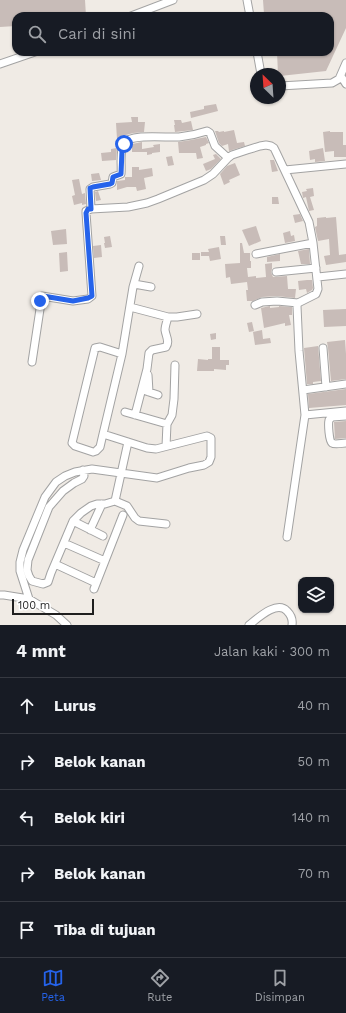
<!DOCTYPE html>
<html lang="id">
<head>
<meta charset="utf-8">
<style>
	body { margin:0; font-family:"Work Sans",sans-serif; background:#20242c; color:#f1f3f6 }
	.controls { position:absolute; right:12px; bottom:12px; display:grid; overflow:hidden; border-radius:8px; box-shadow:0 1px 3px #0004 }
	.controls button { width:36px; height:36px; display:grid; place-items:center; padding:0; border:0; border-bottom:1px solid #363941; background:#171b24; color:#f1f3f6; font:20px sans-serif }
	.compass { position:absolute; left:250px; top:68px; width:36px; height:36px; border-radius:50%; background:#171b24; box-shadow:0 1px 3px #0004; rotate:335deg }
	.scale { position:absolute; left:12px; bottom:10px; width:82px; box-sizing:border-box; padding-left:4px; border:2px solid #1f1f1f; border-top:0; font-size:11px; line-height:14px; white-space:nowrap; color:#1f1f1f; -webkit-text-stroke:3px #fff; paint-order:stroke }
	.stop { position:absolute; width:12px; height:12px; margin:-9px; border:3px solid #2563eb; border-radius:50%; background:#fff }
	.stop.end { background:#2563eb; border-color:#fff; box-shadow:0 1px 4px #0008 }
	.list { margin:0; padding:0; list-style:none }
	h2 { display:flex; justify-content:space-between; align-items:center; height:52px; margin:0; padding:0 16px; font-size:17px }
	h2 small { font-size:13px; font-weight:400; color:#9ea1a6 }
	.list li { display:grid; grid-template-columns:26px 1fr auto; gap:12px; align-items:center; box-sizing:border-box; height:56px; padding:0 16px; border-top:1px solid #363941 }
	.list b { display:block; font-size:15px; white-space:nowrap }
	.list em { font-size:13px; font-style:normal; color:#9ea1a6 }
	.icon { flex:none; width:22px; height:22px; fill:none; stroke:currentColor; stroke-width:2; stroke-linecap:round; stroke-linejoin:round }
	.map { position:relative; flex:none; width:346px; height:625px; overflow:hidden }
	.search { position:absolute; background:#171b24; box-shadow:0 1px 3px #0004; left:12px; right:12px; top:12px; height:44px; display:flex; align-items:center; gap:10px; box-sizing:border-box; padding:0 14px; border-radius:12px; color:#9ea1a6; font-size:15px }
	.sheet { height:332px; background:#171b24 }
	nav { display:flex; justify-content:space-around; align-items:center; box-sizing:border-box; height:56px; border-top:1px solid #363941; background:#171b24; font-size:11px; color:#9ea1a6 }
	nav a { display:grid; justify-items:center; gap:2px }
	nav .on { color:#2563eb }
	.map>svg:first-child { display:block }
	.building { fill:#c8bcb8 }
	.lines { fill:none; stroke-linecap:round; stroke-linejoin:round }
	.minor-casing { stroke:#a3a3a3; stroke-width:9 }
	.minor { stroke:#fff; stroke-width:7 }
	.route { stroke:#2563eb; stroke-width:5 }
</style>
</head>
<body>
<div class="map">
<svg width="346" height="625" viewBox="0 0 346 625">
	<rect width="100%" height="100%" fill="#f0ebe5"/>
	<path class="building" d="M0,0H85L86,16H16V26L0,27Z
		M263,0H346V28L326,71L280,76V74H278L277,52H330V16H274V13L264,14Z
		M216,104L218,111L191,118L190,112L204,109V106Z
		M131,117H138V122H145L144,132L133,133L126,135L122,138L117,139L116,123L132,122Z
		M174,120H181L182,123L191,121L193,130L175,132L174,125H175Z
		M234,130L237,143L244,142L245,146L229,151L228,144L222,146L219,143L215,131H218L219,132L224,131V132Z
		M330,131V132H343V145H346V157H334V151L325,152L323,132Z
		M206,137L209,143L206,144V145L200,147L203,158L197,159L196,153H179L178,142L191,140Z
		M142,142V149L154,147L153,145L160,144V152L152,153V154L147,155V152H132V144Z
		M117,148L116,160L102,161L101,153L111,152V149Z
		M323,148L325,161L315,162V159L310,160L309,151Z
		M216,154L221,159L211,169L206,171L203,164L215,159L213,155Z
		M172,156L174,165L168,166L166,157Z
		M270,160H274L278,171L272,172Z
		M235,163L240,175L229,180L230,182L224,185L220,174L227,166Z
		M132,167H139V170L152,168L153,176L144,178L146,189L137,191L136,187H127L117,190V181L125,180V177H132Z
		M99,173L101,180L92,181L91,174Z
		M79,179L82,194L85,193L86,204L82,205V203L74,205L72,196L75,195L72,180Z
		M313,188L314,196L310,197L314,210L309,211L306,197L303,198L302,192L307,191L306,189Z
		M98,191L101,200L96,201L95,192Z
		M272,197H278L279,204H272Z
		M300,214L303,221L295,223L293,215Z
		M326,217V218L336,217L339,255L346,254V262L326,265L324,256L330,255L329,239L318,241L315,227L317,226V218Z
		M256,226L261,241L249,246L242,230Z
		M66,229L67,244L53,245L51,231Z
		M290,231L291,236L294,235L295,241L285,243L283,233Z
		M110,236L112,247L105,248L104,243H105L104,237Z
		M220,236H225L226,245H221Z
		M240,243H242L244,253H250V261H251V268H247L248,277L256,276V278L266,277L265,264L272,263V269L271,272L273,277L287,276L288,289H296L295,298L277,296L262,297L253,301H247L246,290H248L247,282L231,284L230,277L226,278L225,264L240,263Z
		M101,245L102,257L94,258L93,246Z
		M219,247L221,259L210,261L209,256H201V252H209L208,249Z
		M309,249L310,264H301L298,251Z
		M67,252L68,271L60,272L59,253Z
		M192,253H200V260H192Z
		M280,254V261L267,262V257Z
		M307,280H312L313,288L312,290L307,293L306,289L299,290L298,281Z
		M270,306V308L279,307V306L292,307V315H289L291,325L285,326V323L264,328L261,308Z
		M346,309V326L324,327L323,310Z
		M252,322L254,331L249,332L247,323Z
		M262,330L263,339L270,338L271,343L255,345L253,332Z
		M216,333V339L211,340L210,334Z
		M345,340L346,354V379L331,381L328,348L327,342Z
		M318,346L321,381L313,382V384H307L304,348Z
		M212,347H220V360H229V365H226V370L214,369V371H197L198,359L208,360V359H212Z
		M346,389V405L309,408L308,394Z
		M346,421V438L335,439L334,422Z"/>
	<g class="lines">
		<defs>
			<path id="minor" d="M247,0L250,16
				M131,16L173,0
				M257,52L261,74
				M0,64L35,52
				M341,76L346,84
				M280,86L332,83L339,79L346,63
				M285,170L346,164
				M91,209L90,189L93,187L110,184L112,183L113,177L121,174C122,165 119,152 124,143C131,133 168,138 179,137C189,136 198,134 207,131L210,133L215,146L228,158
				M256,254L313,243
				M276,272L316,268
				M318,277L346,274
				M134,284L151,287
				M255,305L262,302L277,301L298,303
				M130,307L168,317H177L197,314
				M323,348L326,387
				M122,354L133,287L139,266
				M32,362L42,296L73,301L88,299L92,296L86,213V211L91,209L128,207L147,203L158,199L204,180L213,174L228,158L232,155L247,150L260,146L266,145L271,146L274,148L276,152L309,222L313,243L318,289L316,294L298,303L297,306L299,351L305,415L346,411
				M148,375L149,392
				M303,390L346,384
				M146,391L158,395
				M125,412L167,424L166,446
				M135,415L147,369L149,353L152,350L166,347C170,341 166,337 165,330C165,326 167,321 168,317
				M346,416L332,417L329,420C328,424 329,441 332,443C335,445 342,443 346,443
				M167,424L172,415L174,399L175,365
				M83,470L84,476L82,479L74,483L63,491L49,507L28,560L27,570L29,576L32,581L43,584L48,582L51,573L73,521L81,513L91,506L97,504H105L115,501L128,442
				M115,501L127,506L135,518L139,521L166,524
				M73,521L103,536
				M90,530L102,504
				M287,537L305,415
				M64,543L105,561
				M55,564L96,583
				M94,589L123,515
				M0,595H4L29,599L56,615L67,625
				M29,599L20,571V562L23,550L45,497L56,482L65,476L75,472L92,469L157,478L189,468L204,465L209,462L211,457V438L207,436L156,449L147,448L103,434L122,354L100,347L95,348L72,443L75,446L93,452L96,451L100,447L103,434
				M249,625C258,618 277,600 287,611C291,615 293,619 292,625"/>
		</defs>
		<use href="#minor" class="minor-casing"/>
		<use href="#minor" class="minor"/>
	</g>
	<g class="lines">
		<path class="route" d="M40,301L41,297L43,296L73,301L88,298L92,296L86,213L88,209H91L90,188L93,187L110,184L112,183L113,177L121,174L122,151L124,144"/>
	</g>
</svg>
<div class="controls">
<button><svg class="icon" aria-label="layers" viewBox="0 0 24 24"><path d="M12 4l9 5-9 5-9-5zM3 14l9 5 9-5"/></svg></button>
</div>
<svg class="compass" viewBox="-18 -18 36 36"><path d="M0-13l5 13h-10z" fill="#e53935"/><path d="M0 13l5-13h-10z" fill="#9ea1a6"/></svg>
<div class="scale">100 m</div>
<div class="stop" style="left:124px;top:144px"></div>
<div class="stop end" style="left:40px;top:301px"></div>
<div class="search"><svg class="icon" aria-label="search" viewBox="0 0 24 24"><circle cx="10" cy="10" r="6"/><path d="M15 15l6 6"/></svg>Cari di sini</div>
</div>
<section class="sheet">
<h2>4 mnt<small>Jalan kaki · 300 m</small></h2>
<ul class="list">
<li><svg class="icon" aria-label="ahead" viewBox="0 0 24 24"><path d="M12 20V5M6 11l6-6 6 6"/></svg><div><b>Lurus</b></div><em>40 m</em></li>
<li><svg class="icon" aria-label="right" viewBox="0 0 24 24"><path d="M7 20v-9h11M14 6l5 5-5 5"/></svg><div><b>Belok kanan</b></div><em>50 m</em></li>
<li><svg class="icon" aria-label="left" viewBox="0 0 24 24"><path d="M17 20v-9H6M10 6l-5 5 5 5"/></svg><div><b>Belok kiri</b></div><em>140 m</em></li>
<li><svg class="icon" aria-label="right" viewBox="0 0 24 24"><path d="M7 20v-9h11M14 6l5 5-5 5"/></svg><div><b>Belok kanan</b></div><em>70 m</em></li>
<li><svg class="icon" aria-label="arrive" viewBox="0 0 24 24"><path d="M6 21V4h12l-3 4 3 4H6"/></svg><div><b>Tiba di tujuan</b></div></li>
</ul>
</section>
<nav>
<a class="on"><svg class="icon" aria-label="map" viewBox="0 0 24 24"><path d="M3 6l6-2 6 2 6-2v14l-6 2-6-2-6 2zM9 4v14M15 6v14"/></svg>Peta</a>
<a><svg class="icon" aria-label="directions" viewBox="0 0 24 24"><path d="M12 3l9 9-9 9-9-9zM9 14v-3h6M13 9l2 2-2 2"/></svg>Rute</a>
<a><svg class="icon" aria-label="saved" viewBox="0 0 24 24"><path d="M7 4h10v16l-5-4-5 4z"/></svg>Disimpan</a>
</nav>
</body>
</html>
